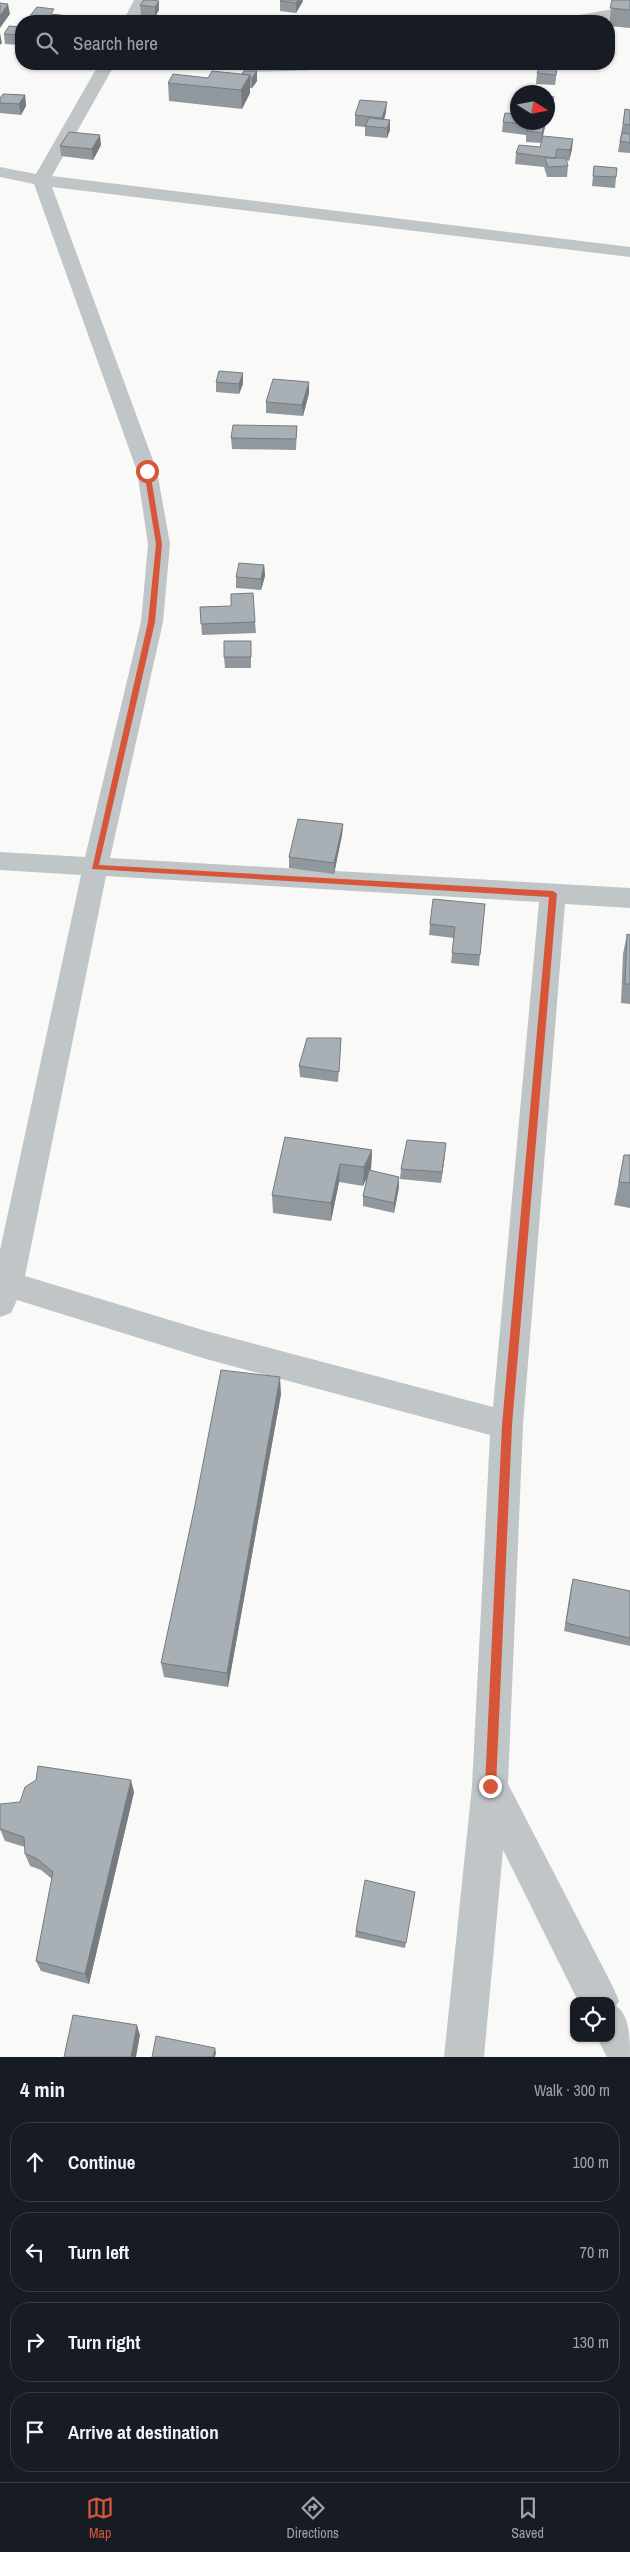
<!DOCTYPE html>
<html lang="en">
<head>
<meta charset="utf-8">
<style>
	body { margin:0; font-family:"Archivo Narrow",sans-serif; background:#242831; color:#f1f3f6 }
	.controls { position:absolute; right:15px; bottom:15px; display:grid; overflow:hidden; border-radius:10px; box-shadow:0 1px 4px #0004 }
	.controls button { width:45px; height:45px; display:grid; place-items:center; padding:0; border:0; border-bottom:1px solid #363941; background:#171b24; color:#f1f3f6; font:25px sans-serif }
	.compass { position:absolute; left:510px; top:85px; width:45px; height:45px; border-radius:50%; background:#171b24; box-shadow:0 1px 4px #0004; rotate:101deg }
	.stop { position:absolute; width:15px; height:15px; margin:-11px; border:4px solid #d75639; border-radius:50%; background:#fff }
	.stop.end { background:#d75639; border-color:#fff; box-shadow:0 1px 5px #0008 }
	.list { margin:0; padding:0; list-style:none }
	h2 { display:flex; justify-content:space-between; align-items:center; height:65px; margin:0; padding:0 20px; font-size:21px }
	h2 small { font-size:16px; font-weight:400; color:#9ea1a6 }
	.list li { display:grid; grid-template-columns:32px 1fr auto; gap:15px; align-items:center; box-sizing:border-box; height:80px; margin:0 10px 10px; padding:0 10px; border:1px solid #363941; border-radius:20px }
	.list b { display:block; font-size:19px; white-space:nowrap }
	.list em { font-size:16px; font-style:normal; color:#9ea1a6 }
	.icon { flex:none; width:28px; height:28px; fill:none; stroke:currentColor; stroke-width:2; stroke-linecap:round; stroke-linejoin:round }
	.map { position:relative; flex:none; width:630px; height:2057px; overflow:hidden }
	.search { position:absolute; background:#171b24; box-shadow:0 1px 4px #0004; left:15px; right:15px; top:15px; height:55px; display:flex; align-items:center; gap:12px; box-sizing:border-box; padding:0 18px; border-radius:20px; color:#9ea1a6; font-size:19px }
	.sheet { height:425px; background:#171b24 }
	nav { display:flex; justify-content:space-around; align-items:center; box-sizing:border-box; height:70px; border-top:1px solid #363941; background:#171b24; font-size:14px; color:#9ea1a6 }
	nav a { display:grid; justify-items:center; gap:2px }
	nav .on { color:#d75639 }
	.map>svg:first-child { display:block }
	.lines { fill:none; stroke-linecap:round; stroke-linejoin:round }
	.minor { fill:#c0c5c8; fill-rule:evenodd }
	.wall { fill:#90979d }
	.shaded-wall { fill:#767b7f }
	.building { fill:#a8b0b6; stroke:#767b7f }
	.route { fill:#d75639 }
</style>
</head>
<body>
<div class="map">
<svg width="630" height="2057" viewBox="0 0 630 2057">
	<rect width="100%" height="100%" fill="#f9f9f7"/>
	<g class="lines">
		<path class="minor" d="M134,0H150L139,21H123Z
			M630,6V16L598,21H565L573,16Z
			M99,64H115L52,176L630,247V257L52,187L157,471L170,544L163,622L110,858L630,888V908L565,904L523,1425L508,1784L613,1987L619,2001L616,2006C630,2015 630,2039 630,2057H607L597,2038H611V2001H578L503,1850L484,2057H444L472,1786L490,1435L206,1359L17,1300L11,1313L0,1317V1250L81,875L0,870V852L85,857L141,622L148,544L137,471L34,184L0,177V167L36,174ZM106,876L539,902L493,1407L206,1331L25,1276Z
			M217,64H336L328,69C311,70 225,76 217,64Z"/>
	</g>
	<path class="wall" d="M281,0H303V1L296,13L280,11V1Z
		M612,0H630V28L609,26Z
		M159,1V10L155,17L141,15L140,5Z
		M55,14L76,17L77,21H29V17Z
		M21,27V45L5,44L4,34Z
		M187,64H202L201,66Z
		M557,67L556,78L555,85L536,84L537,73Z
		M244,71L257,81L252,88H250V93L242,109L169,101L168,83L242,74Z
		M518,93V111L513,110L514,100Z
		M25,95L26,106L21,115L0,113V98Z
		M548,96L554,97L553,107L550,114H548Z
		M625,109L630,110V153L618,152Z
		M386,112L384,119L390,120V130L387,138L365,136V127L355,126V115Z
		M505,113L545,127L541,143L526,142V135L502,132L503,122Z
		M101,145L93,160L61,156L60,146Z
		M540,147L572,149L569,161L566,160L568,166L567,177H547L544,167L515,164L516,153Z
		M594,166L617,168L615,188L592,186Z
		M243,373V384L239,394L216,392V382Z
		M309,393L303,416L266,413V402Z
		M297,426L296,450L232,449L231,438Z
		M264,565L265,576L261,590L236,588V577Z
		M200,607L255,622L256,633L202,635Z
		M251,641V668H225L224,657Z
		M343,824L342,835L334,874L289,868V857Z
		M485,904L479,966L451,963L454,938L429,935L430,924Z
		M627,934L630,935V1004L621,1003L623,954Z
		M341,1038L338,1082L300,1077L299,1066Z
		M285,1137L372,1150L371,1169L370,1171L399,1187L394,1213L363,1206V1196L367,1176L363,1186L339,1182L331,1221L273,1213L272,1195Z
		M445,1154L441,1183L400,1179L401,1169Z
		M624,1155H630V1208L614,1205Z
		M281,1394L228,1687L164,1677L161,1663L194,1510Z
		M573,1579L630,1591V1646L564,1631L571,1587Z
		M134,1792L89,1984L41,1971L36,1961L52,1879L41,1870L30,1866L25,1854V1847L5,1841L0,1829Z
		M415,1892L405,1948L355,1937L356,1931Z"/>
	<path class="shaded-wall" d="M298,0L303,1L296,13V3Z
		M159,1V10L155,17V7Z
		M8,4L10,14L0,28V16Z
		M0,33L2,43L0,45Z
		M257,71V81L252,88V78Z
		M250,75V93L242,109L241,90Z
		M25,95L26,106L21,115L19,104Z
		M554,97L553,107L550,114L551,104Z
		M387,102L386,112L382,128V118Z
		M390,120V130L387,138V128Z
		M545,122H546L545,127L541,143L542,133Z
		M100,135L101,145L93,160L92,149Z
		M573,139L572,149L569,161L570,150Z
		M243,373V384L239,394V384Z
		M309,382V393L303,416L302,405Z
		M264,565L265,576L261,590V579Z
		M343,824L342,835L334,874V863Z
		M446,1143L445,1154L441,1183L442,1172Z
		M372,1150L371,1169L363,1186L364,1167Z
		M340,1164L339,1182L331,1221V1203Z
		M399,1177V1187L394,1213V1203Z
		M280,1377L281,1394L228,1687L227,1673Z
		M131,1780L134,1792L89,1984L85,1974Z
		M137,2025L140,2035L136,2057H131Z
		M215,2048L216,2053L215,2057H213Z"/>
	<path class="building" d="M144,0H152L159,1L155,7L140,5Z
		M281,0H298L296,3L280,1Z
		M612,0H630V10L610,8Z
		M0,3L8,4L0,16Z
		M37,7L54,9L51,14L76,17L73,21H45L47,19L29,17Z
		M9,26L21,27V35L4,34Z
		M540,66L557,67L556,75L537,73Z
		M212,71L250,75L241,90L168,83L173,74L208,78Z
		M244,71H257L252,78L250,77V75L242,74Z
		M516,93H518V100H514Z
		M3,94L25,95L19,104L0,103V98Z
		M548,96L554,97L551,104L548,103Z
		M360,100L387,102L382,118L355,115Z
		M625,109L630,110V125L623,124Z
		M505,113L518,114V122H545L542,133L527,131L529,124L503,122Z
		M369,118L390,120L387,128L365,126Z
		M69,132L100,135L92,149L60,146Z
		M622,133L630,134V143L620,141Z
		M543,136L573,139L570,150L557,149L555,158L516,153L519,145L540,147Z
		M545,158H566L568,166L548,167Z
		M594,166L617,168L616,177L593,176Z
		M219,371L243,373L239,384L216,382Z
		M273,379L309,382L302,405L266,402Z
		M233,425L297,426L296,439L231,438Z
		M239,563L264,565L261,579L236,577Z
		M253,593L255,622L201,624L200,607L231,606V594Z
		M224,641H251V657H224Z
		M298,819L343,824L334,863L289,857Z
		M433,899L485,904L480,955L452,953L455,927L430,924Z
		M627,934L630,935V984H625Z
		M307,1038H341L339,1072L299,1066Z
		M285,1137L372,1150L364,1167L340,1164L331,1203L272,1195Z
		M407,1140L446,1143L442,1172L401,1169Z
		M624,1155H630V1183L619,1182Z
		M369,1170L399,1177L394,1203L363,1196Z
		M221,1370L280,1377L227,1673L161,1663L194,1510Z
		M573,1579L630,1591V1638L566,1623Z
		M38,1766L131,1780L85,1974L36,1961L53,1872L36,1858L25,1854L24,1837L0,1829V1804L20,1802L25,1787L36,1780Z
		M365,1880L415,1892L406,1943L356,1931Z
		M73,2015L137,2025L131,2057H64Z
		M156,2036L215,2048L213,2057H152Z"/>
	<path class="route" d="M147,469L150,471L162,544L155,622L99,865L553,891L557,894L512,1425L496,1786L490,1792L485,1786L502,1425L549,897L92,869L148,622L156,544L144,471Z"/>
</svg>
<div class="controls">
<button><svg class="icon" aria-label="locate" viewBox="0 0 24 24"><circle cx="12" cy="12" r="6"/><path d="M12 2v4M12 18v4M2 12h4M18 12h4"/></svg></button>
</div>
<svg class="compass" viewBox="-18 -18 36 36"><path d="M0-13l5 13h-10z" fill="#e53935"/><path d="M0 13l5-13h-10z" fill="#9ea1a6"/></svg>
<div class="stop" style="left:147px;top:471px"></div>
<div class="stop end" style="left:490px;top:1786px"></div>
<div class="search"><svg class="icon" aria-label="search" viewBox="0 0 24 24"><circle cx="10" cy="10" r="6"/><path d="M15 15l6 6"/></svg>Search here</div>
</div>
<section class="sheet">
<h2>4 min<small>Walk · 300 m</small></h2>
<ul class="list">
<li><svg class="icon" aria-label="ahead" viewBox="0 0 24 24"><path d="M12 20V5M6 11l6-6 6 6"/></svg><div><b>Continue</b></div><em>100 m</em></li>
<li><svg class="icon" aria-label="left" viewBox="0 0 24 24"><path d="M17 20v-9H6M10 6l-5 5 5 5"/></svg><div><b>Turn left</b></div><em>70 m</em></li>
<li><svg class="icon" aria-label="right" viewBox="0 0 24 24"><path d="M7 20v-9h11M14 6l5 5-5 5"/></svg><div><b>Turn right</b></div><em>130 m</em></li>
<li><svg class="icon" aria-label="arrive" viewBox="0 0 24 24"><path d="M6 21V4h12l-3 4 3 4H6"/></svg><div><b>Arrive at destination</b></div></li>
</ul>
</section>
<nav>
<a class="on"><svg class="icon" aria-label="map" viewBox="0 0 24 24"><path d="M3 6l6-2 6 2 6-2v14l-6 2-6-2-6 2zM9 4v14M15 6v14"/></svg>Map</a>
<a><svg class="icon" aria-label="directions" viewBox="0 0 24 24"><path d="M12 3l9 9-9 9-9-9zM9 14v-3h6M13 9l2 2-2 2"/></svg>Directions</a>
<a><svg class="icon" aria-label="saved" viewBox="0 0 24 24"><path d="M7 4h10v16l-5-4-5 4z"/></svg>Saved</a>
</nav>
</body>
</html>
